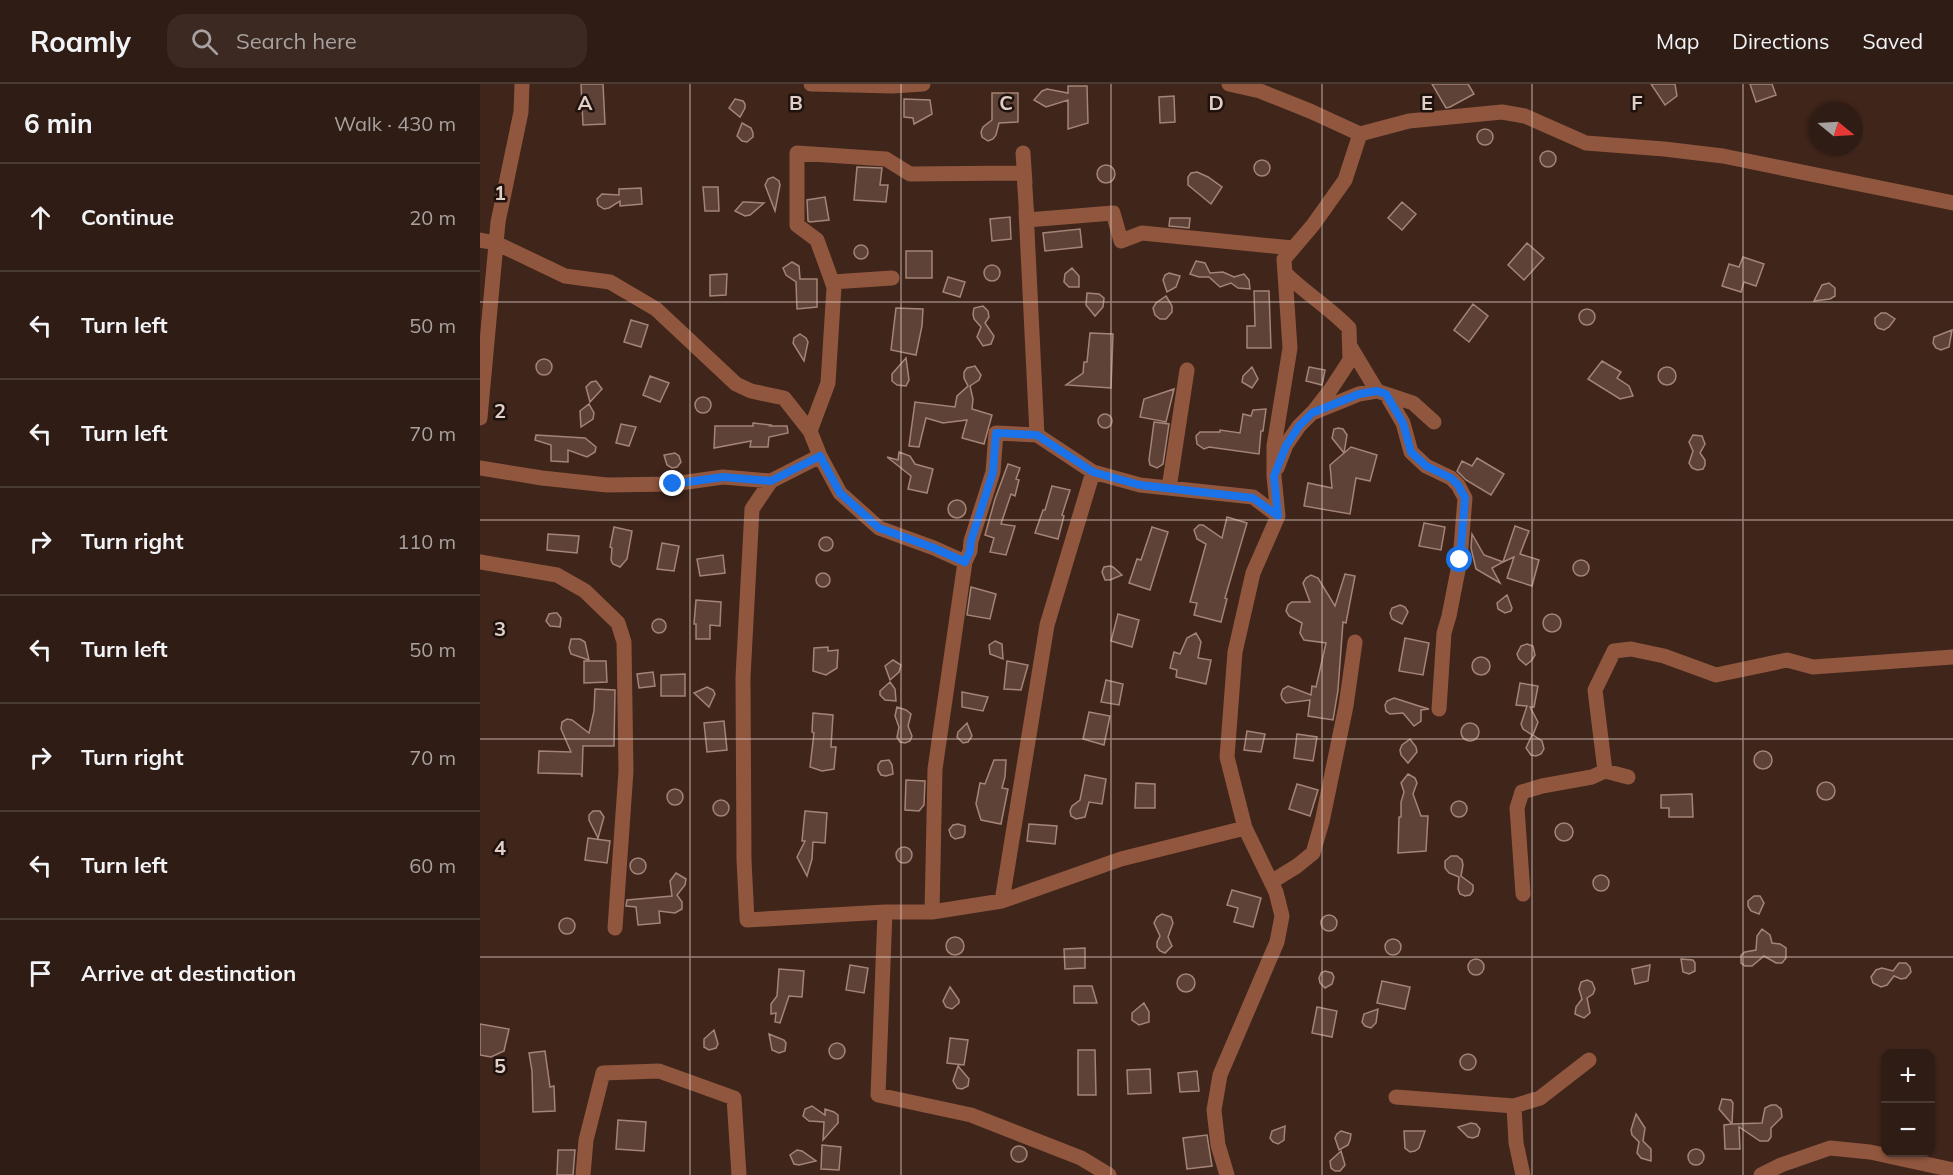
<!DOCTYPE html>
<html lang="en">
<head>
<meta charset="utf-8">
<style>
	body { margin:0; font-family:Mulish,sans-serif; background:#3b2922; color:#f1f3f6 }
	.controls { position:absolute; right:18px; bottom:18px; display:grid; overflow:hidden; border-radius:12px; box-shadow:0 2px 4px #0004 }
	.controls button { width:54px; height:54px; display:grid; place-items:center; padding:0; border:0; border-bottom:2px solid #4a3a34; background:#2f1c14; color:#f1f3f6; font:30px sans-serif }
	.compass { position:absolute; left:1329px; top:18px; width:54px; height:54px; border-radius:50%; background:#2f1c14; box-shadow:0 2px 4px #0004; rotate:108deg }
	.stop { position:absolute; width:18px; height:18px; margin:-14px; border:4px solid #1a73e8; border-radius:50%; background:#fff }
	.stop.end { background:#1a73e8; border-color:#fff; box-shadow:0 2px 6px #0008 }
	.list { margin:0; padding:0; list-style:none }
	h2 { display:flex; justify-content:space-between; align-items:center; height:78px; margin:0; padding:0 24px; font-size:26px }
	h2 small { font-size:20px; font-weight:400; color:#a7a1a0 }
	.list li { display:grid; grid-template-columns:39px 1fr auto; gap:18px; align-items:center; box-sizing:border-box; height:108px; padding:0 24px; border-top:2px solid #4a3a34 }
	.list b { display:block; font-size:22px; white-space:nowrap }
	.list em { font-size:20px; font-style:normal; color:#a7a1a0 }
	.icon { flex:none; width:33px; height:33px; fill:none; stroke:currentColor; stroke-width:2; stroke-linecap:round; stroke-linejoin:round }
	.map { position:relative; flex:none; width:1473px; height:1091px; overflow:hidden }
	header { display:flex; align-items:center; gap:36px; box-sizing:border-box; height:84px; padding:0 30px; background:#2f1c14; border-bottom:2px solid #4a3a34 }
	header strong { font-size:28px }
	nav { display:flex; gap:33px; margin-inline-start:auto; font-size:21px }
	.search { width:420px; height:54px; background:#3b2922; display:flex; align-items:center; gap:15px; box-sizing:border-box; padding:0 21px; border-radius:18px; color:#a7a1a0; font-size:22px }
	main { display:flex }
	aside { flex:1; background:#2f1c14 }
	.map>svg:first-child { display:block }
	.building { fill:#5f4237; stroke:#a48477; stroke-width:1.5 }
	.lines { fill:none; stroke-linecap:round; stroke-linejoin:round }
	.minor { stroke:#90563e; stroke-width:15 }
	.route { stroke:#1a73e8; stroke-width:8 }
	.grid { fill:none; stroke:#e0cec7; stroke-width:1.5; stroke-opacity:0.55 }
	.grid-label { font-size:20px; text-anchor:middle; font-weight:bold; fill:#e0cec7; stroke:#1d120d; stroke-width:5; stroke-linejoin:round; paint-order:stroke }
</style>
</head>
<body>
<header>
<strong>Roamly</strong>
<div class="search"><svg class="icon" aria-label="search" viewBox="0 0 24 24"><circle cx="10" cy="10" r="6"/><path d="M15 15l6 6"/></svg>Search here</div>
<nav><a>Map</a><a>Directions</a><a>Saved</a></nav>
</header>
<main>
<aside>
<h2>6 min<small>Walk · 430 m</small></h2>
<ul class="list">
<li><svg class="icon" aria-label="ahead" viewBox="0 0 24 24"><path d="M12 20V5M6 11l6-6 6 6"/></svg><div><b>Continue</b></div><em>20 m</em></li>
<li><svg class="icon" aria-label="left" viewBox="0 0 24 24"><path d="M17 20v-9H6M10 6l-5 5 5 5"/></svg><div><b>Turn left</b></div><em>50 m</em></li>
<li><svg class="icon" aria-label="left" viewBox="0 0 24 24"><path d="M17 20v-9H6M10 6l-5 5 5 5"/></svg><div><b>Turn left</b></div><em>70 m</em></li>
<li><svg class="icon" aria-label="right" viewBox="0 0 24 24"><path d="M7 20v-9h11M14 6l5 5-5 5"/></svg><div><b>Turn right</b></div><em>110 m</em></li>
<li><svg class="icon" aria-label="left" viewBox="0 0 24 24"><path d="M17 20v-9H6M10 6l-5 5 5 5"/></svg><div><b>Turn left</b></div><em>50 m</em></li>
<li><svg class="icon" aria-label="right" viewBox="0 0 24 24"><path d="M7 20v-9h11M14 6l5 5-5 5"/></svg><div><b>Turn right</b></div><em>70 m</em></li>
<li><svg class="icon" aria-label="left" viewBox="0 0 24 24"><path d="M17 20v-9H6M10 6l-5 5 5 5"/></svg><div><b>Turn left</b></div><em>60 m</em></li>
<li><svg class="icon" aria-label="arrive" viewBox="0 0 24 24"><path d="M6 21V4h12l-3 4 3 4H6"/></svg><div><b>Arrive at destination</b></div></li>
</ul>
</aside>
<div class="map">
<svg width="1473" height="1091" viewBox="0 0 1473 1091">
	<rect width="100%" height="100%" fill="#3f251a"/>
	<path class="building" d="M101,0H123L125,40L103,41Z
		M952,0H988L994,10L970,23L966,24Z
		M1171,0H1195L1197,12L1185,21Z
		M1270,0H1292L1296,11L1276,18Z
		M588,2H607L608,39L588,45V16L566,23L554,16L562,7L567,5L588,9Z
		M512,9H538V38L519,39L516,51L513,55L508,57L502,53L501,48L503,43L512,36Z
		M694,12L695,38L680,39L679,13Z
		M255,15L263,17L265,20V24L260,33L249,24Z
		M424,15L450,16L452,30L434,40L433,34L424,33Z
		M262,39L271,44L273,49V53L267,58L262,57L257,52Z
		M997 53a8 8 0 1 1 16 0a8 8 0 1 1-16 0Z
		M1060 75a8 8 0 1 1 16 0a8 8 0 1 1-16 0Z
		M774 84a8 8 0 1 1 16 0a8 8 0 1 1-16 0Z
		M617 90a9 9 0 1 1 18 0a9 9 0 1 1-18 0Z
		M377,83L402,84L400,101H408L406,118L374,116Z
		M717,88L728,93L742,103L731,120L708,101V93L711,89Z
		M293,93L299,97L300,101L295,127L285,101L288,95Z
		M223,103H238L239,127H225Z
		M161,104L162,120L140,122V117L129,124L124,125L118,121L117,115L122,110L139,111V105Z
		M345,113L349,136L330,138L328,137L327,116Z
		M263,118H266L284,119L270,131L265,132L255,127Z
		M922,118L936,130L922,146L908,134Z
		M530,133L531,155L512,157L510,135Z
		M690,134H710L709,144L689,142Z
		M600,145L602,163L565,167L563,149Z
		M1047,159L1064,174L1044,196L1028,181Z
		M374 168a7 7 0 1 1 14 0a7 7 0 1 1-14 0Z
		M426,167H452V194H426Z
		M1263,173L1284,180L1276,202L1264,198L1261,208L1242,202L1249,180L1259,183Z
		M716,177L725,179L730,189L743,188L754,193L764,190L769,196L770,205L758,204L751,199L740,203L729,193H719L710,190Z
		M312,178L319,182L320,195H337V223L317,225L316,198L306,191L303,184Z
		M504 189a8 8 0 1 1 16 0a8 8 0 1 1-16 0Z
		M592,184L599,192V203H589L584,198L585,190Z
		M689,189L700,192L696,203L687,208L683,196L685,191Z
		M247,190L246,211L230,212V191Z
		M468,193L485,198L480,213L463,208Z
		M1349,199L1355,204V212L1350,215L1334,217L1342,201Z
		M774,207H789L791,264H767V242H775Z
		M607,209L619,210L624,214L623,223L615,232L606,221Z
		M686,212L692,222V228L686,235H680L675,231L673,224L676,219Z
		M993,220L1008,232L989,258L974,246Z
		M503,222L508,227L509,233L505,239L514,252L511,260L503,262L497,253L501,243L494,235L493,230L494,224Z
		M416,224L443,225L442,242L436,271L411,266Z
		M1099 233a8 8 0 1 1 16 0a8 8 0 1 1-16 0Z
		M1401,229H1406L1415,235L1409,243L1404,246L1398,244L1395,240V234Z
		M151,236L168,241L161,263L144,258Z
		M1472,246L1469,263L1461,266L1456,264L1453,259L1454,253Z
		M610,249L633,250L631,304L586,301L603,289L604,278H607Z
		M320,250L326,254L328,258L324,277L313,259L314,254Z
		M426,274L429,296L426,302L417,301L412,297V290Z
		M56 283a8 8 0 1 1 16 0a8 8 0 1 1-16 0Z
		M1122,277L1141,288L1137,294L1149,302L1153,312L1140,315L1108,295Z
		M495,282L501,291L499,296L490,302L493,315L492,325L512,331L504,360L482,354L487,336L463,339L446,334L439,363L429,362L435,318L475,323L477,312L488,302L484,294V288L487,284Z
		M772,283L778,295L772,304L762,298L763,292Z
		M829,283L845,286L842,301L826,297Z
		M1178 292a9 9 0 1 1 18 0a9 9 0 1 1-18 0Z
		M170,292L189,299L180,318L163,311Z
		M116,297L122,305L110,318L106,303L111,298Z
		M694,305L686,338L660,333L664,315Z
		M215 321a8 8 0 1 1 16 0a8 8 0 1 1-16 0Z
		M109,320L114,329L113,335L101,343L100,327Z
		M786,325L783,347H781L779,370L729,363L724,365L717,360L716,352L720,348H740V346L760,349L763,330L771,332L773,326Z
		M618 337a7 7 0 1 1 14 0a7 7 0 1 1-14 0Z
		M674,338L689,340L683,380L677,384L670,381L669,376Z
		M273,339L291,341L290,342H307L308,349L289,353L288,363H270L271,357L234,364L235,342H273Z
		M141,340L156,343L149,362L136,359Z
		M858,344L863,345L867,351L864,369L871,363L897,371L890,397L876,394L870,430L824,422L828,399L852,404L850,381L864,369L852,354L854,345Z
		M56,351L105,354L116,363L115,368L107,373L88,366V378L71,377V361L55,356Z
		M1213,351L1222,352L1225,360L1220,369L1225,376V381L1223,385L1217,386L1212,384L1209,379L1213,367L1209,358Z
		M419,368L430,372L435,380L453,385L447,409L428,405L431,392L407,373L418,376Z
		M195,369L199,372L201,378L197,383L192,384L187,381L184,371Z
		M997,374L1024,390L1011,411L986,396L977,387L982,377L992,382Z
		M528,380L540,384L536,395L539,396L535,412L531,410L521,440L535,442L526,471L510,468L514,454L505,451L515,415Z
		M572,402L590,406L582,431L584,432L578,455L555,449L563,426H565Z
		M468 425a9 9 0 1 1 18 0a9 9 0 1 1-18 0Z
		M747,433L767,439L745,514L747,515L741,538L714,531L717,519L710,518L726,460L717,455L714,446L719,441H723L742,454Z
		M944,439L965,443L961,466L939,462Z
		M1035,442L1049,447L1040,470L1059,476L1052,502L1027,494L1034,473L1023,478Z
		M134,443L152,447L147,475L140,483L133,480L131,476L132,464L130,463Z
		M672,443L688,448L670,506L649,499L657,475L661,476Z
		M68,450L99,452L97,469L67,466Z
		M992,450L1004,471L1023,478L1012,484L1020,499L996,485L991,464Z
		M339 460a7 7 0 1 1 14 0a7 7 0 1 1-14 0Z
		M182,459L199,462L194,487L177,485Z
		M243,471L245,489L220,492L217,475Z
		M1093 484a8 8 0 1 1 16 0a8 8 0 1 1-16 0Z
		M630,482L633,483L642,491L630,496H625L622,488L624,483Z
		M336 496a7 7 0 1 1 14 0a7 7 0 1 1-14 0Z
		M865,490L875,492L866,539L863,538L858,606L853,636L828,632L830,616L806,619L802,615L801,610L803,605L808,602L831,611L832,602L836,603L846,559L824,556L820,549L822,539L809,532L806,527L808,521L812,518H830L823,499L826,494L831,491L838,494L855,522Z
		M491,503L516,510L510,535L487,531Z
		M1027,511L1032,524L1031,527L1025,529L1018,525L1017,519Z
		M216,516L241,518L240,542L230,541V555H216V540H214Z
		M920,521L925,523L928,528L922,540L912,535L910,529L912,524Z
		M74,529H77L81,534L80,543L70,542L66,537L69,530Z
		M638,530L659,536L652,563L631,557Z
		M1063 539a9 9 0 1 1 18 0a9 9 0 1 1-18 0Z
		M172 542a7 7 0 1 1 14 0a7 7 0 1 1-14 0Z
		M716,549L721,558L718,574L731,576L726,600L696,593L697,586L690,584L694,568L700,570L707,554Z
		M925,554L949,559L943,591L919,587Z
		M91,555H100L105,558L109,576L91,570L89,564Z
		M515,557L522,560L523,575L510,570L509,561Z
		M1047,560L1053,562L1055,571L1052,576L1046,581L1039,575L1037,570L1041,562Z
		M348,563V567L358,566L357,584L346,591L333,587L334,564Z
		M992 582a9 9 0 1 1 18 0a9 9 0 1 1-18 0Z
		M413,576L421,581L419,588L410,596L405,582Z
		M104,577H126L127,598L104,599Z
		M527,577L548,581L541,606L524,605Z
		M173,588L175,602L159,604L157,590Z
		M205,590V612H181V591Z
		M626,596L643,600L639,621L621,618Z
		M410,598L415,605L416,617L405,616L400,611V607Z
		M1040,599L1058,602L1054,623H1050L1058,638L1053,651L1062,657L1064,665L1061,670L1056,672L1051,671L1046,664L1052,651L1043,645L1041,640L1047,622L1036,621Z
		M227,603L233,606L235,610L229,623L214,609Z
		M115,605L135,606L134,662H103L102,693L101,690L58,689L59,667L91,668L81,645L82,638L87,635L92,636L109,649L114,627Z
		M482,608L508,613L503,627L482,623Z
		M914,614L939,622L949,625L941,626V637L934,642L923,629L910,630L906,627L905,621L907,617Z
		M417,623L426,626L431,630L428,642L432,652L430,657L425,659L420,658L417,653L419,643L415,632Z
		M609,628L630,632L624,661L603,655Z
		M333,629L353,631L351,663H356L354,685L342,687L330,683L334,649L332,648Z
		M244,637L247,666L227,668L224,639Z
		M981 648a9 9 0 1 1 18 0a9 9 0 1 1-18 0Z
		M487,639L492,652L488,658L483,659L477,653L478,648Z
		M767,647L785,650L781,668L764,666Z
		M817,650L837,653L833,677L814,674Z
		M930,655L936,663L937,668L928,679L921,671L920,666L922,661Z
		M1274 676a9 9 0 1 1 18 0a9 9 0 1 1-18 0Z
		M409,676L412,681L413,690L406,692L401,691L398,686V681L401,677Z
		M514,676H526L525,693L522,704L528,705L521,740L501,736L496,720L500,699L505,700Z
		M928,690L935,694L937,699L933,710L941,732H948L946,767L918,769L919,733H921V718L924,708L921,699Z
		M605,691L626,695L622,720L609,718L605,733L596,735L591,732L590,727L592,722L600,716Z
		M426,696L445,697L444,721L439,727L425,726Z
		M1337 707a9 9 0 1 1 18 0a9 9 0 1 1-18 0Z
		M656,699L675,700V724H655Z
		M817,700L838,706L830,732L809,725Z
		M187 713a8 8 0 1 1 16 0a8 8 0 1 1-16 0Z
		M1212,710L1213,733H1189V724H1181V711Z
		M233 724a8 8 0 1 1 16 0a8 8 0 1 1-16 0Z
		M971 725a8 8 0 1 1 16 0a8 8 0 1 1-16 0Z
		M113,727H120L124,733L118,754L109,736V731Z
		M325,727L347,729L345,759L333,758L332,775L327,792L317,773L325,757H322Z
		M1075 748a9 9 0 1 1 18 0a9 9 0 1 1-18 0Z
		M478,740L485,742V749L483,753L475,755L471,752L469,746L473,741Z
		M549,740L577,742L575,760L547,757Z
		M108,754L130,757L127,779L105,776Z
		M416 771a8 8 0 1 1 16 0a8 8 0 1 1-16 0Z
		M971,772H977L982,776L983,781L981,792L993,801V807L990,811L985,812L980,810L978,805L979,793L969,789L965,784V777Z
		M150 782a8 8 0 1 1 16 0a8 8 0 1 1-16 0Z
		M196,789L206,795L205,801L197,811L202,818V825L195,829L179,827L180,839L158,841L156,823L146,822L147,816L192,812L190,797Z
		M1113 799a8 8 0 1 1 16 0a8 8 0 1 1-16 0Z
		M752,806L781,814L773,843L754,838L758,824L747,821Z
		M1274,812H1280L1284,819L1279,830L1271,827L1268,822V817Z
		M682,830L691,833L693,839L688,853L692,862L685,869L680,867L677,863V858L680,852L674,839L677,833Z
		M841 839a8 8 0 1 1 16 0a8 8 0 1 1-16 0Z
		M79 842a8 8 0 1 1 16 0a8 8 0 1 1-16 0Z
		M1282,845L1290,851L1292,859L1300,860L1306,864V874L1302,879H1296L1284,872L1272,882H1265L1261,879V871L1265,868L1276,866L1277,852Z
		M466 862a9 9 0 1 1 18 0a9 9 0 1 1-18 0Z
		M905 863a8 8 0 1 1 16 0a8 8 0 1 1-16 0Z
		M605,864V884L585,885L584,865Z
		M1201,875L1213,876L1215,879V887L1209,890L1203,888Z
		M988 883a8 8 0 1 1 16 0a8 8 0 1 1-16 0Z
		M1419,879H1426L1430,883L1431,888L1426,894L1421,895L1414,892L1407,901L1401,903L1393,899L1391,893L1396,886L1402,884L1413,887Z
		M370,881L388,884L384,909L366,906Z
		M1170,881L1168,897L1155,900L1152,885Z
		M299,885L324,887L322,913L309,912L300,939L295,938L296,929L291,930V920L297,912Z
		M845,887L852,889L854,893L852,900L845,904L840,899L839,894L841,889Z
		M697 899a9 9 0 1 1 18 0a9 9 0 1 1-18 0Z
		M1107,896L1112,898L1115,905L1113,910L1107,914L1110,929L1104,934L1095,930L1096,923L1102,915L1099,905L1101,898Z
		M902,897L930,903L925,925L897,919Z
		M594,902H612L617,919H594Z
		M470,903L479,916V919L472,925L466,923L463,917Z
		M664,919L669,928V938L659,941L652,936V929Z
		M837,923L857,927L852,953L832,949Z
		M898,925L896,939L891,944L885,942L882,938L884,930Z
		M0,940L29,945L24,967L11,973L0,971Z
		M234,946L238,960L236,964L229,966L224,963V955Z
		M289,950L304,956L306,959L305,967L299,969L292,966Z
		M470,954L488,956L484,981L467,979Z
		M349 967a8 8 0 1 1 16 0a8 8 0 1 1-16 0Z
		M598,966H615L616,1011H598Z
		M65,967L70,1003L74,1002L75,1027L53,1028L52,987L49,969Z
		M980 978a8 8 0 1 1 16 0a8 8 0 1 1-16 0Z
		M478,982L489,995L488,1002L482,1005L477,1004L473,997Z
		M670,985L671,1009L648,1010L647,986Z
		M717,987L719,1007L700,1008L698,989Z
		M1242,1015L1251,1016L1253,1019L1252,1040L1282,1039L1285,1024L1291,1021H1296L1301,1025L1302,1033L1291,1044V1053L1288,1057H1280L1259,1043L1260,1065H1245L1244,1041L1252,1040L1239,1025Z
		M332,1022L345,1031V1025L354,1028L358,1031V1039L343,1056L344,1038L329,1037L323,1032L325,1025Z
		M1156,1030L1165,1044L1163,1057L1171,1065V1077L1161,1074L1157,1069L1159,1058L1152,1051L1151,1046Z
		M138,1036L166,1038L164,1067L136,1065Z
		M991,1039L996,1040L1000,1045L998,1052L993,1054L988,1053L978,1043Z
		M805,1042L804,1056L798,1060L793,1058L790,1054L792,1047Z
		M861,1047L871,1050L870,1056L868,1061L859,1066L855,1054L857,1050Z
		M924,1047H945L939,1064L935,1067L930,1068L925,1064Z
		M727,1051L732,1082L707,1085L703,1054Z
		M342,1061L361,1063L359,1086L341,1085Z
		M531 1070a8 8 0 1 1 16 0a8 8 0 1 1-16 0Z
		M1208 1073a8 8 0 1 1 16 0a8 8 0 1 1-16 0Z
		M78,1066H95L93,1091H77Z
		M317,1066L322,1067L336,1077L319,1081L314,1080L310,1071Z
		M861,1067L865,1081L860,1087H855L851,1084L850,1077Z"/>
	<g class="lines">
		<path class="minor" d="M331,0L412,2L443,0
			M749,0L780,7L830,27L880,50L929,37L1022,28L1045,32L1106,59L1184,65L1243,72L1473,119
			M543,69L545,99
			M546,126L557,351
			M0,156L16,159L85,192L130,198L176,225L256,300L271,307L304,314L330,347L340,372L360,409L399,444L454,464L485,478L490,467L491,457L513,388L516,349L557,351L613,388L660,401L773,413L798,432
			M805,189C825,209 849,223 869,244L870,276L851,305L834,327
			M352,198L412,194
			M870,262L897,307
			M906,310L923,339L931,368L946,382L971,394L978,401L985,414L980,476L969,532L964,549L959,625
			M0,334L18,138L41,28L42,0
			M330,347L348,299L354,203L337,156L317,141V69L406,75L430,90L544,89L547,136L633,129L641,157L662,149L813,164
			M340,372L291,397L272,425L263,593L264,776L267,836L405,828H452L522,817L641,775L765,744
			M0,384L62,394L127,401L193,400L243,393L291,397
			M797,384L806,361L819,342L832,329L879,310L897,307L933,319L954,338
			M689,404L707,286
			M0,478L77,491L105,507L138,539L144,558L146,687L135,844
			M1125,687L1115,606L1134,567L1151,565L1184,572L1236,591L1307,576L1333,583L1473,573
			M791,798L817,782L833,769L842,738L866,622L875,558
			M1043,810L1037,724L1042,708L1062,702L1112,693L1125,687L1148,693
			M522,817L567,541L613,388
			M405,828L398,1011L491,1031L601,1074L629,1091
			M452,828L455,685L485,478
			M916,1013L1034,1022L1036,1059L1043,1091
			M1034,1022L1060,1014L1109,976
			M103,1091L106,1056L123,989L179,987L254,1014L259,1091
			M747,1091L738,1061L734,1026L740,991L797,858L802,832L796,808L765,744L747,673L755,568L773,489L798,432L794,392V362L810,264L804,175L833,141L865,96L880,50
			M1281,1091L1301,1081L1350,1064L1390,1068L1473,1086"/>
	</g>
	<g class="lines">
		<path class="route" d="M193,400L243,393L291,397L340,372L360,409L399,444L454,464L485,478L490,467L491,457L513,388L516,349L557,351L613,388L660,401L773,414L798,432L794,392L806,362L819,342L832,329L879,310L897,307L906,310L923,339L931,368L946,382L971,394L978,401L985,414L980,476"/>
	</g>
	<path class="grid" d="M210,0V1091M421,0V1091M631,0V1091M842,0V1091M1052,0V1091M1263,0V1091M0,218H1473M0,436H1473M0,655H1473M0,873H1473"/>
	<g class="grid-label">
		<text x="105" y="26">A</text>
		<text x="316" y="26">B</text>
		<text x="526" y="26">C</text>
		<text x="736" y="26">D</text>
		<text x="947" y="26">E</text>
		<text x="1157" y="26">F</text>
		<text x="20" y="116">1</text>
		<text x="20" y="334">2</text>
		<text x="20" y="552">3</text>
		<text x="20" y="771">4</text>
		<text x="20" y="989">5</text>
	</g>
</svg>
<div class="controls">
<button>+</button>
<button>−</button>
</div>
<svg class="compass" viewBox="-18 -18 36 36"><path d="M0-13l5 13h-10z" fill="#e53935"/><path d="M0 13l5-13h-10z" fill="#a7a1a0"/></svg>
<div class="stop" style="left:980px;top:476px"></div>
<div class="stop end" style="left:193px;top:400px"></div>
</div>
</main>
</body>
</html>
